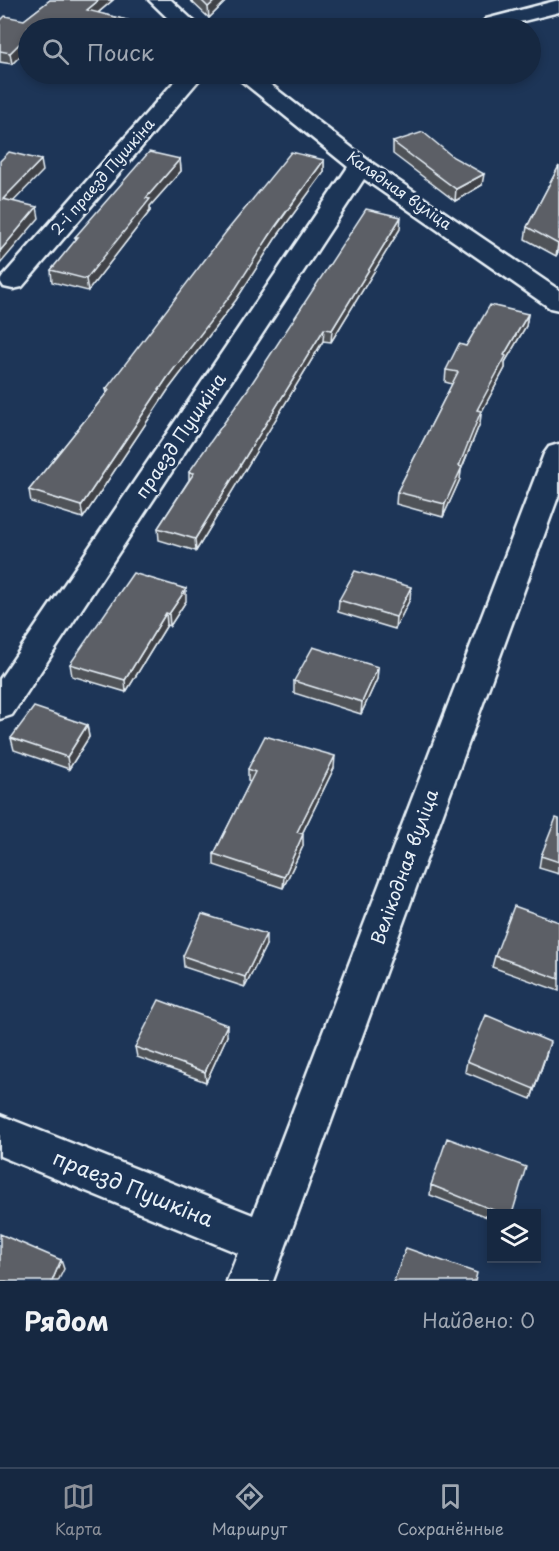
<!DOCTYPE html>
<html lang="ru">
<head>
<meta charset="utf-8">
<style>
	body { margin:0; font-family:"Playpen Sans",sans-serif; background:#1f3048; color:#f1f3f6 }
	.controls { position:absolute; right:18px; bottom:18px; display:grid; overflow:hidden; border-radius:0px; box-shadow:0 3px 9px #0003 }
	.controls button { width:54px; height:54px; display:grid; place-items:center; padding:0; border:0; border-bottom:2px solid #35445a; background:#162841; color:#f1f3f6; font:30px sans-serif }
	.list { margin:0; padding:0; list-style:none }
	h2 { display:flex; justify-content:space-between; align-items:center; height:78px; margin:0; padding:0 24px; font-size:26px }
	h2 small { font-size:20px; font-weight:400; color:#9ea6b1 }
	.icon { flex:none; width:33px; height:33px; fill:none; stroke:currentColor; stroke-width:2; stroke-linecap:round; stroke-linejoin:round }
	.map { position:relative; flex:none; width:559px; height:1281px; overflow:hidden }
	.search { position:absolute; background:#162841; box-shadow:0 3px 9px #0003; left:18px; right:18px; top:18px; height:66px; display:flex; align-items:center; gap:15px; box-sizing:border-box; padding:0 21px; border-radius:33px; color:#9ea6b1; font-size:22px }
	.sheet { height:186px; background:#162841 }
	nav { display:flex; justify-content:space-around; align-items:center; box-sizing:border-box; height:84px; border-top:2px solid #35445a; background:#162841; font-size:16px; color:#9ea6b1 }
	nav a { display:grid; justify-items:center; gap:3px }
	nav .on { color:#8c9099 }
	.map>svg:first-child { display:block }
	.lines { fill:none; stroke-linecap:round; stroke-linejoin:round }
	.minor-casing { stroke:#e8f1f8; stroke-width:5 }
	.minor { fill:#1d3557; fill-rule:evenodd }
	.wall { fill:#4f5258; stroke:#e8f1f8; stroke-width:1.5 }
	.shaded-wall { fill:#404247; stroke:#e8f1f8; stroke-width:1.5 }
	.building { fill:#5c5f66; stroke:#e8f1f8; stroke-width:1.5 }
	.labels { text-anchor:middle; stroke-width:6; stroke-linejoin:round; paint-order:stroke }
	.far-street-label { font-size:15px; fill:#e8f1f8; stroke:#1d3557 }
	.street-label { font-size:18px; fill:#e8f1f8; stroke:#1d3557 }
	.near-street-label { font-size:21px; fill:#e8f1f8; stroke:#1d3557 }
</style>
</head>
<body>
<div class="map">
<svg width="559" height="1281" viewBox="0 0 559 1281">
	<rect width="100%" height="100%" fill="#1d3557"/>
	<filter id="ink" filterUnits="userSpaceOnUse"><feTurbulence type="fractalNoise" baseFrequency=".0167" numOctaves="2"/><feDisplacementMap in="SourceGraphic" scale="12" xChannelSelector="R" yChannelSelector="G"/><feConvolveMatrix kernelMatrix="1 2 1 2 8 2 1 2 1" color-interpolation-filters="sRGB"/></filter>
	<g filter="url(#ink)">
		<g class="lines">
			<defs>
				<path id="minor" d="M149,0H171L201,28H178Z
					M559,0V12L496,28L486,27L482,23L486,19Z
					M181,74H204L22,287L13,289L4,287L0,281L4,275Z
					M233,74H257L369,161L559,290V310L550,308L364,179L12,715L0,719V679L348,167Z
					M559,444V494L273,1281H227L238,1253L0,1156V1115L253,1215L544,454L549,447Z"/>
			</defs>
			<use href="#minor" class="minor-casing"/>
			<use href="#minor" class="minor"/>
		</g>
		<path class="wall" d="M50,0H113L98,13L139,23V28H28V62L22,54L12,64L0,62V21L24,20Z
			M190,0H227L209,18Z
			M393,142L482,185L455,201L393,154Z
			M180,159L181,171L150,206V211L88,291L52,282L51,270L76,240L75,237Z
			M324,160V172L275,239L236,300L168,390L83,518L31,502L29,490L107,393L106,389Z
			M559,166V250L556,256L525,239L527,227Z
			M400,229L331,342L323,341L196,551L159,540L158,528L189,480V472Z
			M528,314L526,326L505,362V368L481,413L480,423L461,470L460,479L443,517L396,504L397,492L452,384L445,382L446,370L466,346Z
			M410,599L395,629L338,612L339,600Z
			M186,601L170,626L167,625L126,692L72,676L70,664Z
			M378,667L377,679L361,714L294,693V681Z
			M87,725L89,737L69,769L14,750L11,738Z
			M334,768L302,834L303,846L283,888L214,865V854L250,782L248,781V769Z
			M559,819V874L539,868L541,856Z
			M559,922V991L492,967L495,956Z
			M266,945L245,987L184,967L183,956Z
			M227,1036L206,1082L137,1057L135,1047Z
			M547,1052L531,1099L465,1072L467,1061Z
			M431,1185L512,1214H492V1219L430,1195Z"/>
		<path class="shaded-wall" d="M99,0H113L88,21L87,10Z
			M216,0H227L209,18L208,7Z
			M139,23V28H133Z
			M20,43L22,54L12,64L10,53Z
			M180,159L181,171L150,206V211L88,291L86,279L146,198Z
			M41,160L43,171L5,210L3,199Z
			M324,160V172L275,239L236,300L168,390L83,518L81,506L167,378Z
			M484,174L482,185L455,201L456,189Z
			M37,207L39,218L0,264V251Z
			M401,217L400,229L331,342L332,330Z
			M559,243V250L556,256L558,244Z
			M528,314L526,326L505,362V368L481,413L480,423L461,470L460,479L443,517L445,504L459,466L477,410L504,355Z
			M324,329L323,341L196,551L195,539Z
			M411,587L410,599L395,629L396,617Z
			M186,589V601L170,626L169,614Z
			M166,613L167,625L126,692L125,680Z
			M378,667L377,679L361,714L362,702Z
			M87,725L89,737L69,769L67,757Z
			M335,756L334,768L297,844V832Z
			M303,834V846L283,888L284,877Z
			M266,934V945L245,987V977Z
			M227,1025V1036L206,1082L205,1072Z
			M550,1042L547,1052L531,1099L534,1089Z
			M61,1260L64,1269L58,1281H52Z"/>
		<path class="building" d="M50,0H99L87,10L139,23L133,28H28V53L20,43L10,53L0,51V21L5,16L24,20Z
			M201,0H216L208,7Z
			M423,132L453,157L484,174L456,189L393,142Z
			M9,152L41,160L3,199L37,207L0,251V161Z
			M149,152L180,159L146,198L150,199L86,279L51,270L78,237H75Z
			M291,152L324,160L275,227L236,288L167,378L81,506L29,490L109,390L106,389L226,232Z
			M559,166V243L558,244L527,227Z
			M366,209L401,217L332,330L324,329L195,539L158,528L194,473L189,472L248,389Z
			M490,305L528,314L504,355L506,356L477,410L481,411L459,466L462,467L445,504L397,492L458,372L446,370L459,344L466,346Z
			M355,571L411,587L396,617L339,600Z
			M133,573L186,589L169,614L166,613L125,680L70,664Z
			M313,647L378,667L362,702L294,681Z
			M34,707L87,725L67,757L11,738Z
			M265,736L335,756L297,832L303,834L284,877L214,854L255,772L248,769Z
			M556,818L559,819V862L541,856Z
			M514,906L559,922V979L495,956Z
			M202,914L266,934L245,977L183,956Z
			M159,1000L227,1025L205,1072L135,1047Z
			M486,1015L550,1042L534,1089L467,1061Z
			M447,1138L526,1167L512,1214H503L431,1185Z
			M0,1234L61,1260L52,1281H0Z
			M406,1248L477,1273L475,1281H394Z"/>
	</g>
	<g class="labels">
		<g class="far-street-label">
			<text transform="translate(103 177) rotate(-49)" y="5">2-і праезд Пушкіна</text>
			<text transform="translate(399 191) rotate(35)" y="5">Калядная вуліца</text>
		</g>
		<g class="street-label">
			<text transform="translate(181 436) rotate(-56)" y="6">праезд Пушкіна</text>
			<text transform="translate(405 867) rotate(-70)" y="6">Велікодная вуліца</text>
		</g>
		<g class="near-street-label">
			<text transform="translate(133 1189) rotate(22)" y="7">праезд Пушкіна</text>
		</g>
	</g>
</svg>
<div class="controls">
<button><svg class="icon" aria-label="layers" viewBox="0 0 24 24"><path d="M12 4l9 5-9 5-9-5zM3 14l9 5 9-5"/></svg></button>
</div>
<div class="search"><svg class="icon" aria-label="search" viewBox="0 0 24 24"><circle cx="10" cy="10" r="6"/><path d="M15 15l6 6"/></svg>Поиск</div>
</div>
<section class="sheet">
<h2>Рядом<small>Найдено: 0</small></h2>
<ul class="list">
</ul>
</section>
<nav>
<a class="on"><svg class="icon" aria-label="map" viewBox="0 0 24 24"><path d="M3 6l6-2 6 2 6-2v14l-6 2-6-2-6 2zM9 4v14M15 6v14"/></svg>Карта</a>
<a><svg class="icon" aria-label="directions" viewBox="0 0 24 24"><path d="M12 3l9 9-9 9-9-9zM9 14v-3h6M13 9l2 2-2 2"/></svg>Маршрут</a>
<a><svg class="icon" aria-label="saved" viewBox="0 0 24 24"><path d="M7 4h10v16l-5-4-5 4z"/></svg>Сохранённые</a>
</nav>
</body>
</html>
